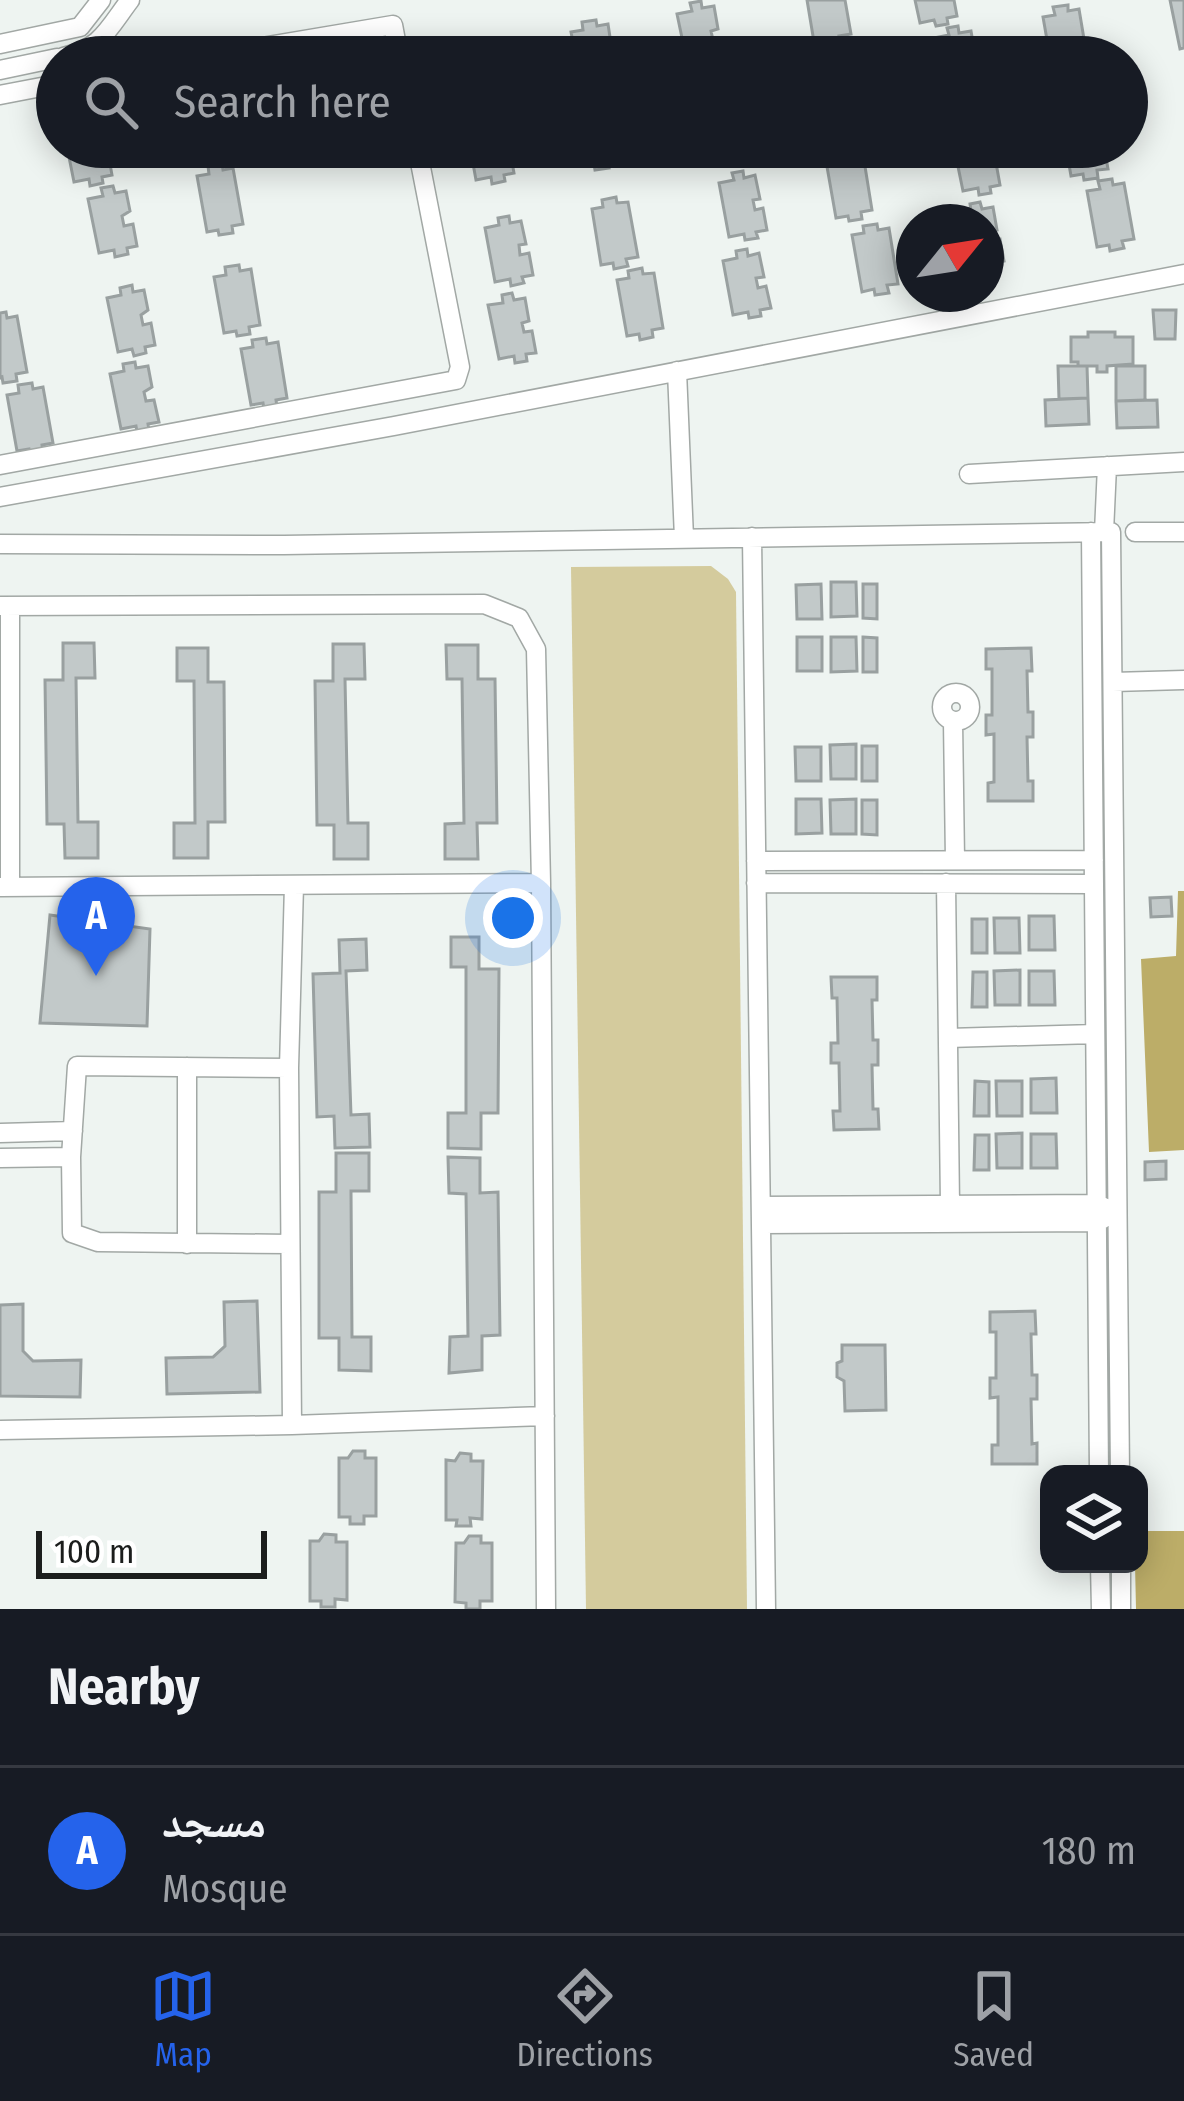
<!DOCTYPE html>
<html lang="en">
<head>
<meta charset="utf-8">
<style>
	body { margin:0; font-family:"Fira Sans Condensed","Noto Naskh Arabic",sans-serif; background:#242831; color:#f1f3f6 }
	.controls { position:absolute; right:36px; bottom:36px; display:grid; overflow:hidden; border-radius:24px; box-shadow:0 6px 30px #0003 }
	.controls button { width:108px; height:108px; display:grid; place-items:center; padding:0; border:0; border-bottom:3px solid #363941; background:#171b24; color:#f1f3f6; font:60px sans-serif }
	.compass { position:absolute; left:896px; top:204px; width:108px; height:108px; border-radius:50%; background:#171b24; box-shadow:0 6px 30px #0003; rotate:60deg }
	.scale { position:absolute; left:36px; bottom:30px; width:231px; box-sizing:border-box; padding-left:12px; border:6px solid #1b1d1c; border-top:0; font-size:33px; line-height:42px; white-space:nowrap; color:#1b1d1c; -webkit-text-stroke:9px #fff; paint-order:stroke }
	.you { position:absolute; left:513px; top:918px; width:42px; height:42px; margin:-30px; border:9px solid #fff; border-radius:50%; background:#1a73e8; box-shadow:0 0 0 18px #1a73e833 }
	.badge { display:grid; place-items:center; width:78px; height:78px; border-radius:50%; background:#2563eb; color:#fff; font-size:39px; font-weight:700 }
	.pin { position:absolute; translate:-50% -99px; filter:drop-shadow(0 3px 6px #0008) }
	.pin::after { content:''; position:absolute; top:63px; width:42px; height:36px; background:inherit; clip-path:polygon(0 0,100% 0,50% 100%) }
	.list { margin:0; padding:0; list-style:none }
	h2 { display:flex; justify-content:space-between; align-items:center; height:156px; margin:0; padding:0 48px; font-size:51px }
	h2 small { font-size:39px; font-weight:400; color:#9ea1a6 }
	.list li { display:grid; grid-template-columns:78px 1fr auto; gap:36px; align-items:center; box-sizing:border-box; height:168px; padding:0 48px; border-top:3px solid #363941 }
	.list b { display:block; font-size:45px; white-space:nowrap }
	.list p { margin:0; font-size:39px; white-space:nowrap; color:#9ea1a6 }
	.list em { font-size:39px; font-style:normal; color:#9ea1a6 }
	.icon { flex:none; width:66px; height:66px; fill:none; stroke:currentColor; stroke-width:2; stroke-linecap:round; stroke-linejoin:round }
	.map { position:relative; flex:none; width:1184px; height:1609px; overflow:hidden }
	.search { position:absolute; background:#171b24; box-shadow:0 6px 30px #0003; left:36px; right:36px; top:36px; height:132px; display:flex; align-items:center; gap:30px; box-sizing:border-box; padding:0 42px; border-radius:66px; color:#9ea1a6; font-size:45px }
	.sheet { height:324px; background:#171b24 }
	nav { display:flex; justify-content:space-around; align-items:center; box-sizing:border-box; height:168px; border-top:3px solid #363941; background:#171b24; font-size:33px; color:#9ea1a6 }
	nav a { display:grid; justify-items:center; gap:6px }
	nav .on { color:#2563eb }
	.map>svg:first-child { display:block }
	.green { fill:#d4cb9d }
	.forest { fill:#bcad68 }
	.building { fill:#c2c9c9; stroke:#99a0a0; stroke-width:3 }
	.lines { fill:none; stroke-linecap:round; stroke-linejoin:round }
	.minor-casing { stroke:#a2a8a5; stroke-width:21 }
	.minor { stroke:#fff; stroke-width:18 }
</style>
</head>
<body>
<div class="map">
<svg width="1184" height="1609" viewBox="0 0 1184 1609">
	<rect width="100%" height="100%" fill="#eef4f1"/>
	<path class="green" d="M711,566L728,579L736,592L747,1609H586L571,567Z"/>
	<path class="forest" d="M1178,891H1184V1150L1149,1152L1141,959L1176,956Z
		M1139,1531H1184V1609H1136L1135,1564H1139Z"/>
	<path class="building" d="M807,0H845L851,34L839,36L841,44L827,46L826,40L814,42Z
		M915,0H954L957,16L947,18L948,24L936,26L934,20L920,23Z
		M1170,0H1184V48L1180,49Z
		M701,1L702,8L714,6L718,29L711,31L713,40L721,39L725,57H686L677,14L692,11L690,3Z
		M1068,5V11L1079,9L1087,57H1050L1043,17L1055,15L1053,7Z
		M596,20L597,26L608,24L613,57H576L571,32L583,30L582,22Z
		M958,26L959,33L971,31L975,54L968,57H938L934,38L949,35L947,28Z
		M67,147H98L99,155L108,153L112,175L102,177L103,183L90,186L89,179L74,182Z
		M470,147H500L502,153L510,151L514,173L504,175L505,181L492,184L491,177L476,180Z
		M579,147H617L619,158L607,160L609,168L595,170L594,164L582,166Z
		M954,147H992L994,153L986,155L988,164L996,163L1000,185L990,187L991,193L979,195L978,188L963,191Z
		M1066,147H1104L1108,169L1097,170L1098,178L1084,180L1083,174L1071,176Z
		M851,150L852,156L863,154L872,210L861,212L862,219L849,221L848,216L836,218L826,161L838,159L837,152Z
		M222,164L223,170L233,168L243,224L232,226L233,233L219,235L218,230L207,232L197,176L209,174L208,166Z
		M743,171L744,178L755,175L760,199L753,200L755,210L763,208L767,230L756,232L758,238L745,240L744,234L729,237L719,183L734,180L732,173Z
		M1112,179L1113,185L1124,183L1134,239L1122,241L1124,248L1110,251L1109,245L1097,247L1087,191L1100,189L1098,181Z
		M113,186L115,193L126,191L130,211L122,216L124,226L133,224L137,246L127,248L128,254L115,257L114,250L99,253L88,199L103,196L101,188Z
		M616,197L617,203L628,202L638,257L626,259L628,266L614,269L613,263L601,265L592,209L603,207L602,200Z
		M980,202L982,209L993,207L997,230L990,231L992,241L1000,239L1004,261L994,263L995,269L986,271V222H958L956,214L971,211L970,204Z
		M509,216L510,223L521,221L526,244L519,245L520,255L529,253L533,275L522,277L524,283L511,286L510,279L495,282L485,228L499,225L498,218Z
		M877,224L878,230L889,228L898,284L887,285L889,293L875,295L874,289L862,292L852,235L864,233L863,226Z
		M747,249L748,256L759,253L764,277L756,278L758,288L766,286L771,308L760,310L761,316L749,318L748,312L733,315L723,261L737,258L736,251Z
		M239,265L240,271L251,269L260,325L249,327L250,334L237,336L236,331L224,333L214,277L226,275L225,267Z
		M642,268L643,274L654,273L663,328L652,330L653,337L640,340L639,334L627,336L617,280L629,278L628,271Z
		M132,285L133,292L144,290L148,310L141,315L143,325L151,323L155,345L145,347L146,353L134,356L132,349L118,352L107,298L121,295L120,288Z
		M512,293L514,300L525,298L529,321L522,323L524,332L532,331L536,353L526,354L527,361L515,363L514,356L499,359L488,305L503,303L502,295Z
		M1153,310H1176L1175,339H1155Z
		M6,312L7,318L17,316L27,372L16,374L17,381L3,383L2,377L0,378V313Z
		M1088,332H1115V337H1133V364L1107,366V372H1097V366H1078V362H1071V337H1088Z
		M266,338L267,344L278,342L287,398L276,400L277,407L264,409L263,403L251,405L241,349L253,347L252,340Z
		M135,362L136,368L148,366L152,387L144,392L146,401L154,400L159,422L148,424L149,430L137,432L136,426L121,429L110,374L124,371L123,364Z
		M1058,366H1087L1088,398L1059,399Z
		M1116,366H1145V400L1116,401Z
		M32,383L33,389L43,387L53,443L42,445L43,452L30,454L29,449L17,451L7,395L19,393L18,385Z
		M1088,398L1089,424L1046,426L1045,400Z
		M1157,400L1158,427L1117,428L1116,401Z
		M831,582H856L857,616L831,617Z
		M821,584L822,619H797L796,585Z
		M863,584H877V619L863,618Z
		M797,637H822V671H797Z
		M831,637H856L857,671L831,672Z
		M863,637L877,638V672H863Z
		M63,643H94L95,678H76L78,822H98V858H65L64,824H47L45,680H63Z
		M333,644H364L365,679H345L348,823H368V859H334V825H317L315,681H333Z
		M446,645H478V679H495L497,823H477L478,859H445V824L464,823L462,679H447Z
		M177,648H208V682H224L225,822H208V858H174V823H195L194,681H177Z
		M1031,648L1032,671H1027L1028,712H1033V737H1027L1028,781H1033V801H988V783L994,782V734L986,735V715H992V669H986V649Z
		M856,744V779H831L830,745Z
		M862,746H877V781H862Z
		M795,747H821V781H796Z
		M796,799H821L822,833L796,834Z
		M856,799V834H831L830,800Z
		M862,800H877V835L862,834Z
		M1171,897L1172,916L1151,917L1150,898Z
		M50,915L150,929L147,1026L40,1023Z
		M1029,916H1054L1055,950H1029Z
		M994,918H1019L1020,953H995Z
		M972,919H987V953H972Z
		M451,937H479V969H499L498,1113H481V1149L448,1148V1113H466V967H451Z
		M366,939L367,970L346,971L351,1115L369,1114L370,1147L335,1148L334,1116L317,1117L313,974L340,973L339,940Z
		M1020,970V1005H995L994,971Z
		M1029,971H1054L1055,1005H1029Z
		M973,972H987V1007H972Z
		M831,977H877V1000H872L873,1040H878V1065H872L873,1109H878L879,1129L834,1130L833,1111H840L839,1063H831V1043H838L837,998H832Z
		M1056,1078L1057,1113H1031V1079Z
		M975,1081L989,1082V1116H974Z
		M996,1081H1022V1116H997Z
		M1022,1133V1168H997L996,1134Z
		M1031,1134H1056L1057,1168H1031Z
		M975,1135H989V1170H974Z
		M336,1153H369V1191H351L352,1337H371V1371L339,1370V1338H319V1192H336Z
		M448,1157L480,1158V1193L498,1192L500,1335L482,1336V1370L449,1373L450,1337L468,1336L466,1194L449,1193Z
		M1166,1161V1179L1145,1180V1162Z
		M257,1301L260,1392L167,1394L166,1358L213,1357L225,1346L224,1302Z
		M23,1304V1351L33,1361L81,1360L80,1397L0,1396V1305Z
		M1035,1311L1036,1334H1031L1032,1375H1037V1399H1031L1032,1444L1037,1443V1464H992V1445H998V1397L990,1398V1378H996V1332H990V1312Z
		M842,1345H885L886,1410L845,1411L844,1381L837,1377V1363L842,1361Z
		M353,1451H365V1458H376V1516H364V1524H350V1517H339V1458H348Z
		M460,1453L471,1454V1461H483L482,1519L470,1518L471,1526H456L457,1520H446V1460L455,1461Z
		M324,1534L336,1535V1542H347V1600L335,1599V1607H321V1601H310V1541H319Z
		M469,1536H481V1543H492V1601H480V1609H466V1603L455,1602L456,1543H464Z"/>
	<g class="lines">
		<defs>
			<path id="minor" d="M0,44L80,27L101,0
				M63,57C101,49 108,29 130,0
				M203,57L393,25L399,57
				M0,70L57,58
				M0,95L57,84
				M677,371L684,538
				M0,465L456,380L460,367L417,147
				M969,474L1184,462
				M0,497L394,426L1184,274
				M1091,532L1099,1474
				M1104,532L1107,466
				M1135,532H1184
				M752,537L766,1609
				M0,544L284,545L1111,532L1120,1474
				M0,606L484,604L519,618L536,649L541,883L546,1609
				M1113,682L1184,680
				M942 707a14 14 0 1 1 28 0a14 14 0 1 1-28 0Z
				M953,721L955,860
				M756,861L1094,860
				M756,883L1094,884
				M946,883L950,1205
				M0,887L541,883
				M10,887V606
				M948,1038L1095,1034
				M187,1067V1244
				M289,1068L77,1066L71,1157L72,1233L98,1242L290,1244
				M0,1133L73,1131
				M0,1158L71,1157
				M761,1206L1097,1204L1108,1209
				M761,1224L1097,1222L1103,1219
				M292,1425L289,1068L294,885
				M0,1430L292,1425L545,1416
				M1100,1564L1101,1609
				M1121,1564V1609"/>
		</defs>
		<use href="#minor" class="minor-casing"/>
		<use href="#minor" class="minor"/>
	</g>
</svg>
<div class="controls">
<button><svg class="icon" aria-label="layers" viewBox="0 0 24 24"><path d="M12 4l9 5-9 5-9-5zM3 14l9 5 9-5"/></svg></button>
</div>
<svg class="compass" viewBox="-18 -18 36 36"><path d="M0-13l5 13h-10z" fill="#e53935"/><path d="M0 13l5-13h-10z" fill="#9ea1a6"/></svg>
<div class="scale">100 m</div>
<div class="you"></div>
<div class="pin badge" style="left:96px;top:976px">A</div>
<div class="search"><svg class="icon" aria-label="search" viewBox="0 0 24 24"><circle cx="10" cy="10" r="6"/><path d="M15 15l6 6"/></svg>Search here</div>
</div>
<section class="sheet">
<h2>Nearby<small></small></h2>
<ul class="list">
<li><span class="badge">A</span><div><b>مسجد</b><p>Mosque</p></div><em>180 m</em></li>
</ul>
</section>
<nav>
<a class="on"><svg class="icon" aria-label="map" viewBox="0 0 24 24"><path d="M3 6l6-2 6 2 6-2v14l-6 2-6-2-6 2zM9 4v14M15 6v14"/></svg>Map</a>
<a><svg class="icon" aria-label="directions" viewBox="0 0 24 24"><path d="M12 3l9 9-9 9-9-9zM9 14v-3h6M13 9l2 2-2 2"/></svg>Directions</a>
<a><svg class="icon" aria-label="saved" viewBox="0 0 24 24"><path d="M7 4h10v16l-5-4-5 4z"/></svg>Saved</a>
</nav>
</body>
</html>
